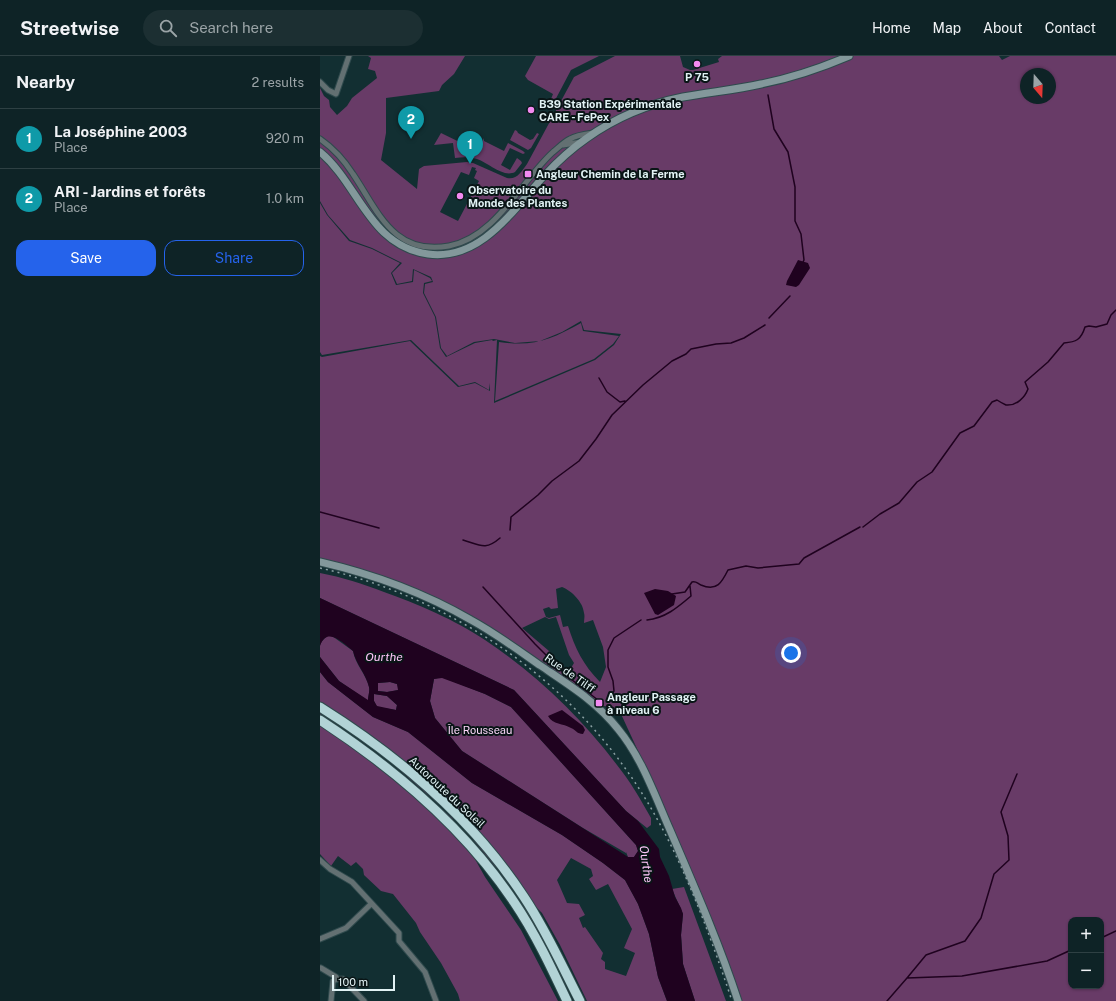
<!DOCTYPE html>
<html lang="en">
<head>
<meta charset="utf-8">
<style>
	body { margin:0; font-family:"Public Sans",sans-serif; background:#1c2f32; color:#f1f3f6 }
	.controls { position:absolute; right:12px; bottom:12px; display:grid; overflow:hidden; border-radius:8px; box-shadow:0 1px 3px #0004 }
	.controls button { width:36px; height:36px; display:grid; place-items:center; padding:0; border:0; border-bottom:1px solid #2e4043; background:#0e2326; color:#f1f3f6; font:20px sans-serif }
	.compass { position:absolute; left:700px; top:12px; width:36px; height:36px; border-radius:50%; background:#0e2326; box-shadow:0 1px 3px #0004; rotate:161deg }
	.scale { position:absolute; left:12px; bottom:10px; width:63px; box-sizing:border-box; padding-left:4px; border:2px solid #e1f2f4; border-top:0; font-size:11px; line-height:14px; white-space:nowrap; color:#e1f2f4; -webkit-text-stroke:3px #091516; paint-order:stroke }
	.you { position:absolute; left:471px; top:597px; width:14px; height:14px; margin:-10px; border:3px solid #fff; border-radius:50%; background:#1a73e8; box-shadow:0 0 0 6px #1a73e833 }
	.badge { display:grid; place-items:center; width:26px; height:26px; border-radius:50%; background:#2563eb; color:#fff; font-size:13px; font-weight:700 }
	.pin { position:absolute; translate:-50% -33px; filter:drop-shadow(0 1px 2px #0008) }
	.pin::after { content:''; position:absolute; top:21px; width:14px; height:12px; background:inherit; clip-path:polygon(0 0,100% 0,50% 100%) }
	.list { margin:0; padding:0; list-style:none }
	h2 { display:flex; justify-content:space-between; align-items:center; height:52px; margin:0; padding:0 16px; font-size:17px }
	h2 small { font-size:13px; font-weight:400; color:#9ba4a7 }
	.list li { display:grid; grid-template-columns:26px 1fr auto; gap:12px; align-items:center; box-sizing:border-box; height:60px; padding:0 16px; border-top:1px solid #2e4043 }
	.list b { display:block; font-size:15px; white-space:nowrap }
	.list p { margin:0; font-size:13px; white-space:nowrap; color:#9ba4a7 }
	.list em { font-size:13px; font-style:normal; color:#9ba4a7 }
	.actions { display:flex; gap:8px; padding:12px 16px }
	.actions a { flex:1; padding:9px 0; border:1px solid #2563eb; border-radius:12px; text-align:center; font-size:14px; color:#2563eb }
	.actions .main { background:#2563eb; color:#fff }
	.icon { flex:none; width:22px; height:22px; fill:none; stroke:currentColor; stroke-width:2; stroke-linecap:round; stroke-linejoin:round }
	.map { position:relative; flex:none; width:796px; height:945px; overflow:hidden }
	header { display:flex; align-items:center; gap:24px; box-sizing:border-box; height:56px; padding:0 20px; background:#0e2326; border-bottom:1px solid #2e4043 }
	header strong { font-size:19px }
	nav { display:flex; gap:22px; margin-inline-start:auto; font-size:14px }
	.search { width:280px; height:36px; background:#1c2f32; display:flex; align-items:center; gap:10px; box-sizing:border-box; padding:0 14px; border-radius:22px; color:#9ba4a7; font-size:15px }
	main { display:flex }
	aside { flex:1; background:#0e2326 }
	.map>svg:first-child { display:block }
	.green { fill:#683b67; fill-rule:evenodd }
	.water { fill:#1f021f; fill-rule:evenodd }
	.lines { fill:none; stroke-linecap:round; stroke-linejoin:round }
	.stream { stroke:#1f021f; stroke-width:1.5 }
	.street-casing { stroke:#2f4a4d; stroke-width:7 }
	.secondary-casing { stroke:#2f4a4d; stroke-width:9 }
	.highway-casing { stroke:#2f4a4d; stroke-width:11 }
	.street { stroke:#637072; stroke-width:5 }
	.secondary { stroke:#83989b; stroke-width:7 }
	.highway { stroke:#b2d3d6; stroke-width:9 }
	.rail { stroke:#8aa0a3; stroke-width:1.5; stroke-dasharray:2 4; stroke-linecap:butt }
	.poi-dot { fill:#f38af1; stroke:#091516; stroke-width:1.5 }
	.labels { text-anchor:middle; stroke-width:4; stroke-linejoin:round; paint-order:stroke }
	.poi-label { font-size:11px; font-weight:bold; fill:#e1f2f4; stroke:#091516; text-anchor:start }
	.street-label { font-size:11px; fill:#e1f2f4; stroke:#091516 }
	.park-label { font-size:11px; fill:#fad6f8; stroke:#091516 }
	.water-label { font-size:12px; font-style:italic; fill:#fdc6fa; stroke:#091516 }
</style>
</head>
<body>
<header>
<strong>Streetwise</strong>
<div class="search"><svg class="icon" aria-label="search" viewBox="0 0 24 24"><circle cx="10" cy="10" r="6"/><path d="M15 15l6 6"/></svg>Search here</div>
<nav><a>Home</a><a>Map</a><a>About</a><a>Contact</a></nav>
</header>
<main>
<aside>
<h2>Nearby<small>2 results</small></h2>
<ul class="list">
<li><span class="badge" style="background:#0f9aa8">1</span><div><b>La Joséphine 2003</b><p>Place</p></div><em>920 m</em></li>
<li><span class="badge" style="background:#0f9aa8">2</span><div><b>ARI - Jardins et forêts</b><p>Place</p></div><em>1.0 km</em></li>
</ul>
<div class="actions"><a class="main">Save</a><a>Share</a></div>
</aside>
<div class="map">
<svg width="796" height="945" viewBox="0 0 796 945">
	<rect width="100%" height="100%" fill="#122f32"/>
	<path class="green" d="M48,0H145L134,18L122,29L119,35L66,42V77L61,104L97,133L99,113L104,110L147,106L153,107L187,122C197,124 201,116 207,108L254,21L295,0H360L363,11L370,14H373L399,6L398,3L402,0H679L682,4L690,0H796V945H419L343,749L301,658L293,651L283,650L225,609L142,557L0,504V300L2,301L90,285L138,331L155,327L170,335V327L169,334L155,326L139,330L91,284L2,299L0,296V147L7,159L29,185L52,193L80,207L71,217L76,229L93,226L94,214L110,222L112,225L104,227L103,237L115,261L120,292L126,301L155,287L172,284L173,285L177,284L174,347L275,304L294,289L301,278L264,274L261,265L242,276L220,285L195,287L174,283L154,286L127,300L121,292L116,261L104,237L105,228L113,226L111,221L93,213L92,225L77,228L72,217L82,207L52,192L30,184L8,159L0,145V32L4,40L9,44L10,51L17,59L27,50L32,42L57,22L55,15L48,13L51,2ZM706,18H730V42H706ZM152,111L156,112L155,114L157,115L154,122L159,125L138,165L120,156L141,116L149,119ZM242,531C252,535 263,546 264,557C265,560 264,564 264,567L273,564L283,591L286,611L280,626C263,609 255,592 248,570L243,571L240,559L229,562L226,561L223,553L229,551L231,553L238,552L236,533ZM225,561L229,563L236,561L249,599L254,607L251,612L245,613L235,606L229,595L202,572ZM751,864H781V930H751Z
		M216,0H279L251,14L232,50L229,48L233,38L208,24L205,20Z
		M195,74L197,75L198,77L210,84L213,83L217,77L219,78L211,92L208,94L190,84Z
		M121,77L158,95L164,82V85L184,95L188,87L203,95L205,97L203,98L190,92L181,109L190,114L197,102L201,105L202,107L195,116C183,122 169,107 157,103C150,101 143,101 135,102L133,87L114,89Z
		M261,267L263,275L299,280L293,288L274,303L175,345L179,286C214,291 230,284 261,267Z
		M0,517C22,521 43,528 64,536C96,547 137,565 165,584C216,618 260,660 297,709C310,725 321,744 331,762V769L327,772L306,755L194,634L0,542Z
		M7,580H12L33,595C35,608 46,618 49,631C50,635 48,641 48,645L19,625L0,601V589L2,585Z
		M0,616L8,626L53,661L88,676L152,727L242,779L283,807L305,824L318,848L329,878L338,921L347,945H267L240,889L222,857L174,809L137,764L67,703L0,655ZM251,802L271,813L273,820L269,823L276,834L288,828L312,873L304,892L315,897L306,920L285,913V906L281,903L283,897L265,871L263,872L259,862L265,859L259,848L247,847L237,824Z
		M122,621L165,638L191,651L316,789L318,795L314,801H308L306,796V797L263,772L142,695L115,662L110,645L114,623Z
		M70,626L77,628L79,634L67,636L58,635V627Z
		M54,638L67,640L77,649L76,654L57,651L54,645Z
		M0,658L61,701L132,762L165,821L201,874L238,945H140L138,938L121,907L100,876L96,867L73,838L61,835L44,819L43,813L36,806L31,810L18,800L11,810L0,798Z
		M364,831L406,945H375L363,908L361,879L363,858L352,833Z"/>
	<path class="water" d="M478,204L488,207L490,212L479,229L476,231L466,229L467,225Z
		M335,533L348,535L356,540L354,549L338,559L335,558L324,537Z
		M0,542L194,634L306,755L318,765L339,793L340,801L349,820L355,841L361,852L363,858L361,879L363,908L375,945H347L338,921L329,878L318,848L305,824L283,807L242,779L152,727L88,676L53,661L8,626L0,616V601L19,625L48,644C48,640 50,635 49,631C46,618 36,608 33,595C23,587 7,570 0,590ZM122,622L165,638L191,651L316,789L318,795L314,801H308L142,695L115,662L110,645L114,623ZM70,626L77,628L78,634L67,636L58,635V627ZM54,638L67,640L77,649L76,654L57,650L54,645Z
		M242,654L263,670L265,674L263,678C257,678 256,674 251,672C243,667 233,669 228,660Z"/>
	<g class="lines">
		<path class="stream" d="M448,39L454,73L468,96L475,131V165L481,178L484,204L483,206
			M449,262L470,240
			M279,322L287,336L300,346L305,345
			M0,456L59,472
			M543,471L560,458L579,447L597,426L612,416L640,377L654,370L672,346L677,344C680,346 684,348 686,349C697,350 705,341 708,333L705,326L728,306L744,287C756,286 761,284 765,271L769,270L776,271L787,268L791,259L796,254
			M190,474L191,461L218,439L232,425L259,405L276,383L292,359L323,329L352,305L366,298L371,293L396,288L411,287L424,282L445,269
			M143,484C160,489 165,495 180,482
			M163,531L215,588L247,620L283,648
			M352,538L365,536L372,526C376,525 377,527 381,529C397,536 402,526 408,514L426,510L438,512L479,508L484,502L540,471
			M327,564C345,562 357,552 371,540L370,530
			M290,640L294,635L293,625L288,611V594L294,582L321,564
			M781,882L796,875
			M587,922L606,899L645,885L661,862L674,818L689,804L688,780L681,756L697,718
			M567,945L587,922L642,920L727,905L751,894"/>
		<defs>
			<path id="street" d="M0,26L8,34L16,38L29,0
				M0,83C13,92 24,104 33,118C58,155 73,200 129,190C176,181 201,125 233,96C239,91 244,86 250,83C257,79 266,78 273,77
				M243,89L261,86
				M0,804L10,813L32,826L79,877V885L105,916L116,945
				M0,883L26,872L51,848
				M1,912L16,921L17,923
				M11,945L13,925L17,923H23L44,945"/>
			<path id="secondary" d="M0,96C39,128 49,190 108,198C161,205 193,154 224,120C237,106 251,93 267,82C295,62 328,48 363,41C389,36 415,34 441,28C471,22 501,12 529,0
				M0,506C52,518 104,537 151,564C175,577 198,594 221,610C249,629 277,646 298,673C322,702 335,740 350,774C374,830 399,887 418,945"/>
			<path id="highway" d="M0,651C78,700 153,763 204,841C226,874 242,910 260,945
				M0,664C75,713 144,771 194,846C215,877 231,911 247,945"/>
		</defs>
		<use href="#street" class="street-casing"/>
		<use href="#secondary" class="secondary-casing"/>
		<use href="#highway" class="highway-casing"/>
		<use href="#street" class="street"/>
		<use href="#secondary" class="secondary"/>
		<use href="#highway" class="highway"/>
		<path class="rail" d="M0,512C141,544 266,634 336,761C368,818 391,882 412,945"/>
	</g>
	<g class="poi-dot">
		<circle cx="377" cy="8" r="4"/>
		<circle cx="211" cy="54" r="4"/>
		<rect x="204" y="114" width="8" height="8" rx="2"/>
		<circle cx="140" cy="140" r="4"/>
		<rect x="275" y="643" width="8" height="8" rx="2"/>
	</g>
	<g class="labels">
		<g class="poi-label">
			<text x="377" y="25" text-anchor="middle">P 75</text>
			<text x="219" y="52">B39 Station Expérimentale<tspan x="219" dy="13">CARE - FePex</tspan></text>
			<text x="216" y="122">Angleur Chemin de la Ferme</text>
			<text x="148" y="138">Observatoire du<tspan x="148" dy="13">Monde des Plantes</tspan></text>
			<text x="287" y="645">Angleur Passage<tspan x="287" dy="13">à niveau 6</tspan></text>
		</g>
		<g class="street-label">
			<text transform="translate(250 617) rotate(35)" y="4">Rue de Tilff</text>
			<text transform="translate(127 736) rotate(43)" y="4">Autoroute du Soleil</text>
		</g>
		<g class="park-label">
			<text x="160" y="678">Île Rousseau</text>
		</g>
		<g class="water-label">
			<text x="64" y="605">Ourthe</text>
			<text transform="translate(326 808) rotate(82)" y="4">Ourthe</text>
		</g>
	</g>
</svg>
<div class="controls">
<button>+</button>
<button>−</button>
</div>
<svg class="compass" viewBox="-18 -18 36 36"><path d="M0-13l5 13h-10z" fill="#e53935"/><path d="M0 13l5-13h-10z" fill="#9ba4a7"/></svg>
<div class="scale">100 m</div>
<div class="you"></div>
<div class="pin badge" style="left:150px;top:108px;background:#0f9aa8">1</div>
<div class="pin badge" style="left:91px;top:83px;background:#0f9aa8">2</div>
</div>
</main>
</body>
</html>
